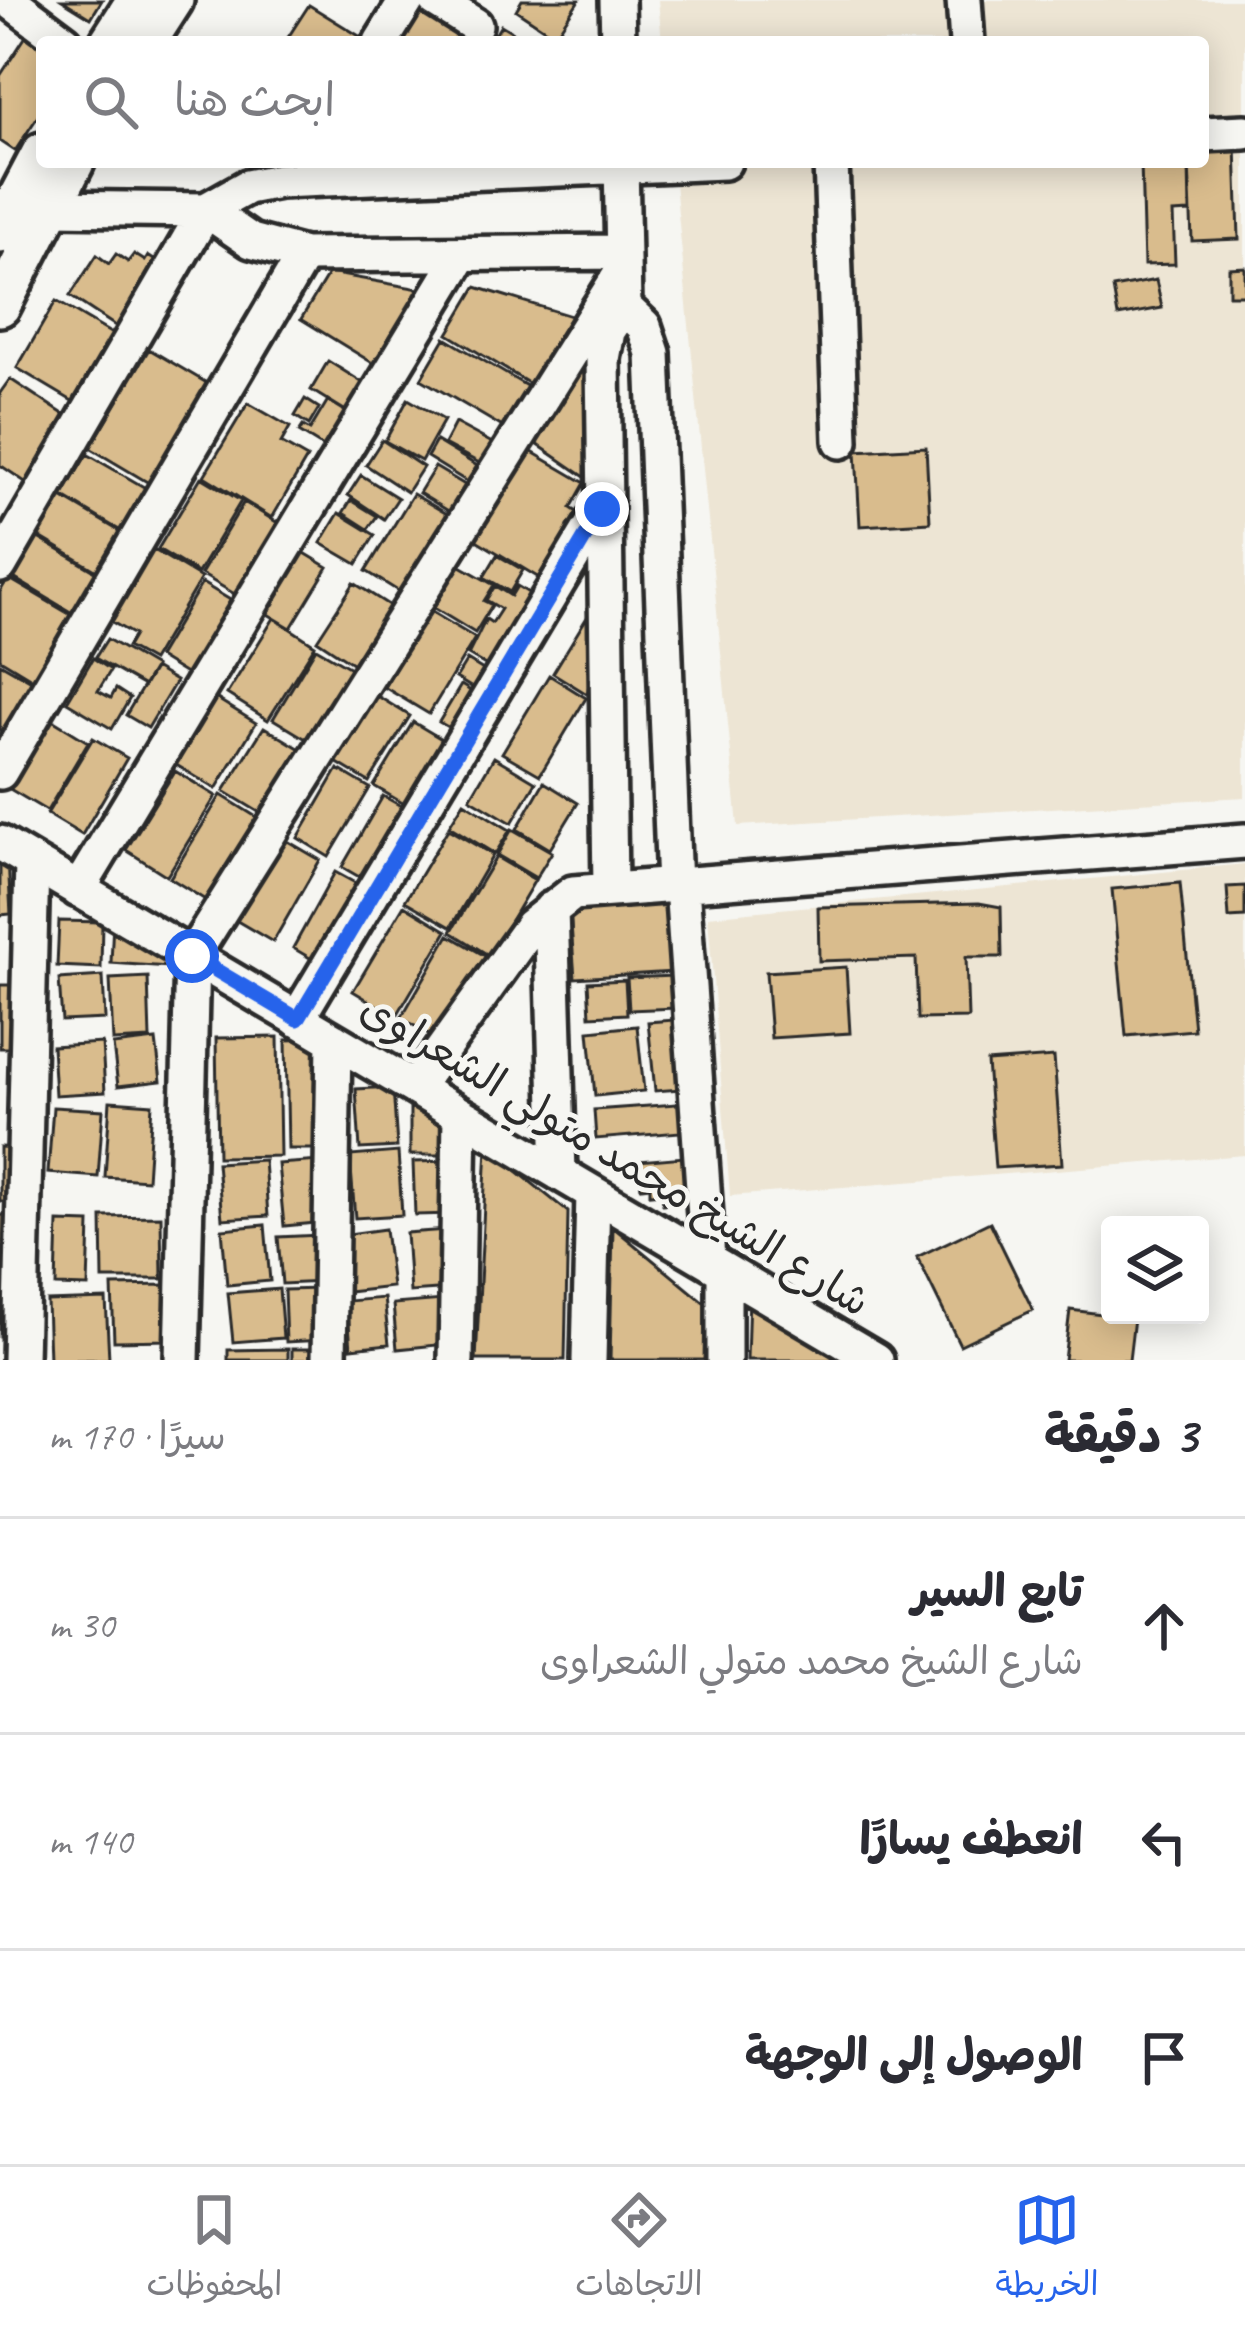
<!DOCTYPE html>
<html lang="ar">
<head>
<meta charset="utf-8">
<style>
	body { margin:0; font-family:Caveat,"Playpen Sans Arabic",sans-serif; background:#f7f7f7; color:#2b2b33; direction:rtl }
	.controls { position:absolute; right:36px; bottom:36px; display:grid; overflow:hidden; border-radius:12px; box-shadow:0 6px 30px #0003 }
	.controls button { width:108px; height:108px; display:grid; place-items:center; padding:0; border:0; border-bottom:3px solid #e1e1e2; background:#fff; color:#2b2b33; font:60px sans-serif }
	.stop { position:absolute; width:36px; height:36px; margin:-27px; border:9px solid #2563eb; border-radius:50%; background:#fff }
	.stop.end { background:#2563eb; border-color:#fff; box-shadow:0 3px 12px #0008 }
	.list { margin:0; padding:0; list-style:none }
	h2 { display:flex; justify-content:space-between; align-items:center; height:156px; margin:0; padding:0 48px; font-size:51px }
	h2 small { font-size:39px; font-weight:400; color:#7c7c81 }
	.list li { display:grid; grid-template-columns:78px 1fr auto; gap:36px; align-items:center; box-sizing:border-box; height:216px; padding:0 48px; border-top:3px solid #e1e1e2 }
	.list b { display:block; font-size:45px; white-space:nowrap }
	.list p { margin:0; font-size:39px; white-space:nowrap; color:#7c7c81 }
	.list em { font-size:39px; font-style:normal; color:#7c7c81 }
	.icon { flex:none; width:66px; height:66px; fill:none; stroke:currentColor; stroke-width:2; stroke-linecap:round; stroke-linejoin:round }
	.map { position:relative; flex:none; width:1245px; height:1360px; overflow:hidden; direction:ltr }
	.search { position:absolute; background:#fff; box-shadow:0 6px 30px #0003; left:36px; right:36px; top:36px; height:132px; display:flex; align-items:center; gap:30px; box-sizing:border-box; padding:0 42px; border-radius:12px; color:#7c7c81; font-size:45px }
	.sheet { height:804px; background:#fff }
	nav { display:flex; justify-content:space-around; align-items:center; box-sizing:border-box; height:168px; border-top:3px solid #e1e1e2; background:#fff; font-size:33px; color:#7c7c81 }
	nav a { display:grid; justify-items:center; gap:6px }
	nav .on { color:#2563eb }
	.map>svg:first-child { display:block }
	.built { fill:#ede5d4 }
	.building { fill:#d9bc8d; stroke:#2b2b2b; stroke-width:3 }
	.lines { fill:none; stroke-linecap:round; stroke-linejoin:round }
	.minor-casing { stroke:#2b2b2b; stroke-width:42 }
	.major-casing { stroke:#2b2b2b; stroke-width:48 }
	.minor { stroke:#f6f6f2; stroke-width:33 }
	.major { stroke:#f6f6f2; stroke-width:39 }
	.route { stroke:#2563eb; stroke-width:15 }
	.labels { text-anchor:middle; stroke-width:10; stroke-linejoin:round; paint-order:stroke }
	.street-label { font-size:42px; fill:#2b2b2b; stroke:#f6f6f2 }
</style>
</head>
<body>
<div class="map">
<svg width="1245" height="1360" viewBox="0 0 1245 1360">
	<rect width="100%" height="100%" fill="#f6f6f2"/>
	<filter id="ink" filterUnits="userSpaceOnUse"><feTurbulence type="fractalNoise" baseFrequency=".00833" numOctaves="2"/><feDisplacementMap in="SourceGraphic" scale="24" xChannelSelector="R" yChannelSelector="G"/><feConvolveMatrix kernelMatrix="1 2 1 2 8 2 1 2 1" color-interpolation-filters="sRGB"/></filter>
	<g filter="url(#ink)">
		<path class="built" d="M658,0H1245V797L738,826L673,162H1203V42H662Z
			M1245,864V1155L730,1196L708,916Z"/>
		<path class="building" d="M62,0H102L91,18Z
			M522,0H579L555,36L516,10Z
			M309,5L369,42H285Z
			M422,6L479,42H399Z
			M501,25L529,42H491Z
			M30,30L42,42V110L15,151L0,141V76Z
			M1236,145L1239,239L1192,241L1189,162H1203V146Z
			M1141,162L1189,165L1190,212L1173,213L1175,264L1144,265Z
			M116,254L128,262L134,254L145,261L148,256L168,269L126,333L70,296L97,255L109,264Z
			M1245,267V295H1229V268Z
			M329,273L431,291L384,370L301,319Z
			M1156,280L1162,308L1118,316L1113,288Z
			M476,287L571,316L530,384L448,334Z
			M56,301L124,341L84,408L17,368Z
			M445,338L530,388L506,429L421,379Z
			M598,348L592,482L534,442Z
			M149,349L217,389L159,489L90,448Z
			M328,361L376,391L358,419L311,390Z
			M10,379L77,423L34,488L0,465V393Z
			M305,399L319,408L309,425L295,416Z
			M408,399L444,420L421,461L385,441Z
			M328,400L354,416L333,453L299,432L303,426L310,430Z
			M248,403L290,427L281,443L307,458L272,518L204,476Z
			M455,423L496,445L485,466L444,444Z
			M382,440L423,467L407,492L366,465Z
			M436,441L484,470L474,486L427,457Z
			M926,447L930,522L860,526L856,451Z
			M527,449L585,483L571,508L577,512L568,526L579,533L549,584L473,538Z
			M87,454L156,494L131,537L62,496Z
			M435,467L470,488L455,515L419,493Z
			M361,475L398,498L384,519L348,495Z
			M201,477L241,501L198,573L158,549Z
			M53,492L126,535L102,574L30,531Z
			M413,494L454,518L406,596L366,571Z
			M351,500L377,516L368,529L343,513Z
			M244,502L286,528L243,599L201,574Z
			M339,513L375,535L357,564L321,543Z
			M26,531L98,573L74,614L2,571Z
			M298,549L328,567L291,628L261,610Z
			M154,550L201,578L152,661L127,647L134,635L112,622Z
			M497,555L523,570L510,592L484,577Z
			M459,565L494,585L484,601L492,605L475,633L434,608Z
			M8,578L71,615L33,679L0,659V592Z
			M202,583L237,604L192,678L158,657Z
			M354,583L398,611L361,669L317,640Z
			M495,586L511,596L517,586L537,598L494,670L468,655L486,619L492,623L501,609L486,600Z
			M592,609L602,618L587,694L553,673Z
			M430,611L475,638L429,714L384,687Z
			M274,618L315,645L268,720L227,694Z
			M107,639L155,667L144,686L95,658Z
			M316,648L359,673L316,745L273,719Z
			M93,658L111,670L98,691L111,698L116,689L130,698L112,729L67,702Z
			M467,660L493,676L482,694L456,678Z
			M0,663L42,687L0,758Z
			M154,668L176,681L148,728L126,715Z
			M549,675L586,698L540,775L502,753Z
			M461,685L482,698L460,734L439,722Z
			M366,689L410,716L369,782L324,755Z
			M214,697L256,723L216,789L173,763Z
			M44,715L88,742L47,811L3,785Z
			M413,722L450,744L411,808L374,786Z
			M264,727L307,753L267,817L224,791Z
			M93,738L127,758L82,835L47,814Z
			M494,757L536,782L512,823L470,798Z
			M338,769L370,788L329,857L298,838Z
			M175,771L216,796L167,876L126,850Z
			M544,782L578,803L550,849L517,829Z
			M221,795L258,818L207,901L170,878Z
			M383,796L410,811L368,882L342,867Z
			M464,802L510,830L495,854L449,826Z
			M448,829L493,855L451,927L405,901Z
			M512,829L552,852L536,878L497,855Z
			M279,836L320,860L273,942L232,918Z
			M496,857L535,880L490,956L451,932Z
			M8,860L11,914L0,915V861Z
			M335,872L370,891L327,968L293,948Z
			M1180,883L1194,1030L1126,1036L1112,889Z
			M1245,886V917L1229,918L1227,887Z
			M669,890L674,972L575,978L569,897Z
			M979,903L1001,907L1002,957H966L968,1018L918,1019L916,958L819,961L818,907Z
			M404,905L447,931L396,1017L353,991Z
			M59,921L102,922L101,968L57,966Z
			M113,921L170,948L169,967L111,963Z
			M449,935L487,957L439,1040L401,1018Z
			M846,967L850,1033L771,1038L766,972Z
			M103,976L105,1019L62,1021L59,979Z
			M674,976L676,1008L629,1010L627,978Z
			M148,977L150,1039L113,1041L110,979Z
			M625,980L627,1014L590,1016L588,982Z
			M0,985H10V1048H0Z
			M687,1019L694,1088L655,1091L648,1022Z
			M637,1026L644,1091L595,1096L589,1031Z
			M278,1037L280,1156L218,1157L216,1038Z
			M326,1039L328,1149H288L286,1040Z
			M156,1040L161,1081L118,1086L113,1045Z
			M102,1043L105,1092L55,1095L52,1046Z
			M1054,1057L1062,1164L995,1168L987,1062Z
			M393,1087L397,1147L360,1149L356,1089Z
			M410,1098L442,1109L454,1155H410Z
			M110,1101L152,1104L147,1180L105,1177Z
			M690,1103L693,1131L596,1139L594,1110Z
			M53,1107L103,1110L98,1177L48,1173Z
			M0,1147L20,1148L18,1201H0Z
			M487,1147L568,1212L565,1360H476Z
			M398,1152L402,1215L355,1218L350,1156Z
			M684,1157L688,1202L663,1204L662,1193L650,1194V1186L641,1187L638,1161Z
			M264,1160L268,1216L222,1219L217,1163Z
			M320,1161L326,1222L284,1226L278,1164Z
			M452,1161L454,1214L415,1215L413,1162Z
			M0,1215H16V1279L0,1278Z
			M161,1216L162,1279H103L102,1217Z
			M58,1222L90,1223L88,1287L56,1286Z
			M990,1222L1033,1310L960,1345L917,1257Z
			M265,1225L270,1281L227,1285L222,1229Z
			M613,1227L705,1303L704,1360H610Z
			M385,1229L392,1287L348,1292L341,1235Z
			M447,1230L451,1289L410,1292L406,1233Z
			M320,1235L323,1282L282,1284L278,1237Z
			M168,1285L170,1340L114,1341L112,1286Z
			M0,1287H12V1337H0Z
			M279,1289L283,1338L233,1342L228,1293Z
			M321,1289L323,1340L286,1342L284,1290Z
			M749,1295L837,1346L836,1360H747Z
			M384,1298L389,1344L351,1348L347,1301Z
			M106,1299L109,1359L49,1360L47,1301Z
			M443,1300L447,1344L397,1349L393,1304Z
			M1070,1310L1134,1318L1129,1360H1064Z
			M288,1349V1360H228V1350Z
			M292,1349H322V1360H292Z"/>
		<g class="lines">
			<defs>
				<path id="minor" d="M9,0L65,42
					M435,0L475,25
					M617,0L618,42
					M964,0L967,42
					M381,42L407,0
					M1203,134L1245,132
					M831,162L841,441
					M50,208L206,210L251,241L304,255L622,252
					M624,307L644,326L653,353L674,887
					M0,565L206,210L247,187L279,181L724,162
					M0,772L304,255
					M0,843L876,1360
					M682,886L708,1259
					M610,889L603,359L608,331L624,307L621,162
					M78,890L461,256
					M551,909L559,1173
					M297,1019L601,510
					M415,1088L531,926L573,893L1245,841
					M20,1360L32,862
					M182,1360L192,956L623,270
					M329,1360L334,1040
					M456,1360L460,1115
					M589,1360L593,1193
					M724,1360V1271"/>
				<path id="major" d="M110,42L137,0
					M146,42L173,0
					M0,233L42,153
					M0,306L74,162"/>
			</defs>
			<use href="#minor" class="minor-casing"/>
			<use href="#major" class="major-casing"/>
			<use href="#minor" class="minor"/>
			<use href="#major" class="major"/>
		</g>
	</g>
	<g class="lines" filter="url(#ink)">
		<path class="route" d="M192,956L298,1019L602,509"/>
	</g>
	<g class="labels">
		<g class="street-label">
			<text transform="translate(616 1154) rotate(31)" y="15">شارع الشيخ محمد متولي الشعراوى</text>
		</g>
	</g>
</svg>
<div class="controls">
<button><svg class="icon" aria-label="layers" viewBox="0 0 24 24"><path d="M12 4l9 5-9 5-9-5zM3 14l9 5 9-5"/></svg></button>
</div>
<div class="stop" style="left:192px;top:956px"></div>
<div class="stop end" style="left:602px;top:509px"></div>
<div class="search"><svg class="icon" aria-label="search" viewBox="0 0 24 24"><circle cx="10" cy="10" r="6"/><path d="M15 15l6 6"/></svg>ابحث هنا</div>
</div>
<section class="sheet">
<h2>3 دقيقة<small>سيرًا · 170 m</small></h2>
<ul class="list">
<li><svg class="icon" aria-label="ahead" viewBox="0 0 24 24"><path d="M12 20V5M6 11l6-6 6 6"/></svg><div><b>تابع السير</b><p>شارع الشيخ محمد متولي الشعراوى</p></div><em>30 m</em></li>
<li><svg class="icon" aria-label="left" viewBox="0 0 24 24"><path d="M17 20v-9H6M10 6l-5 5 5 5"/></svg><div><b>انعطف يسارًا</b></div><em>140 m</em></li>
<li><svg class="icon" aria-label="arrive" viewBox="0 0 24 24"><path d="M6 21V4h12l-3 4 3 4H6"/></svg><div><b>الوصول إلى الوجهة</b></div></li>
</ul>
</section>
<nav>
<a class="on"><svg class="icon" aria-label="map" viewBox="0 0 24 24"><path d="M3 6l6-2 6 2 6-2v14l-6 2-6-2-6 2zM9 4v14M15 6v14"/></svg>الخريطة</a>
<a><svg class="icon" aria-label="directions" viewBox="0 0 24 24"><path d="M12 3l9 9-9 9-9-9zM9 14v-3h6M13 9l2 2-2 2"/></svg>الاتجاهات</a>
<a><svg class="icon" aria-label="saved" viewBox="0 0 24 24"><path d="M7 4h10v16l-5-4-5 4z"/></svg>المحفوظات</a>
</nav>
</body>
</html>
